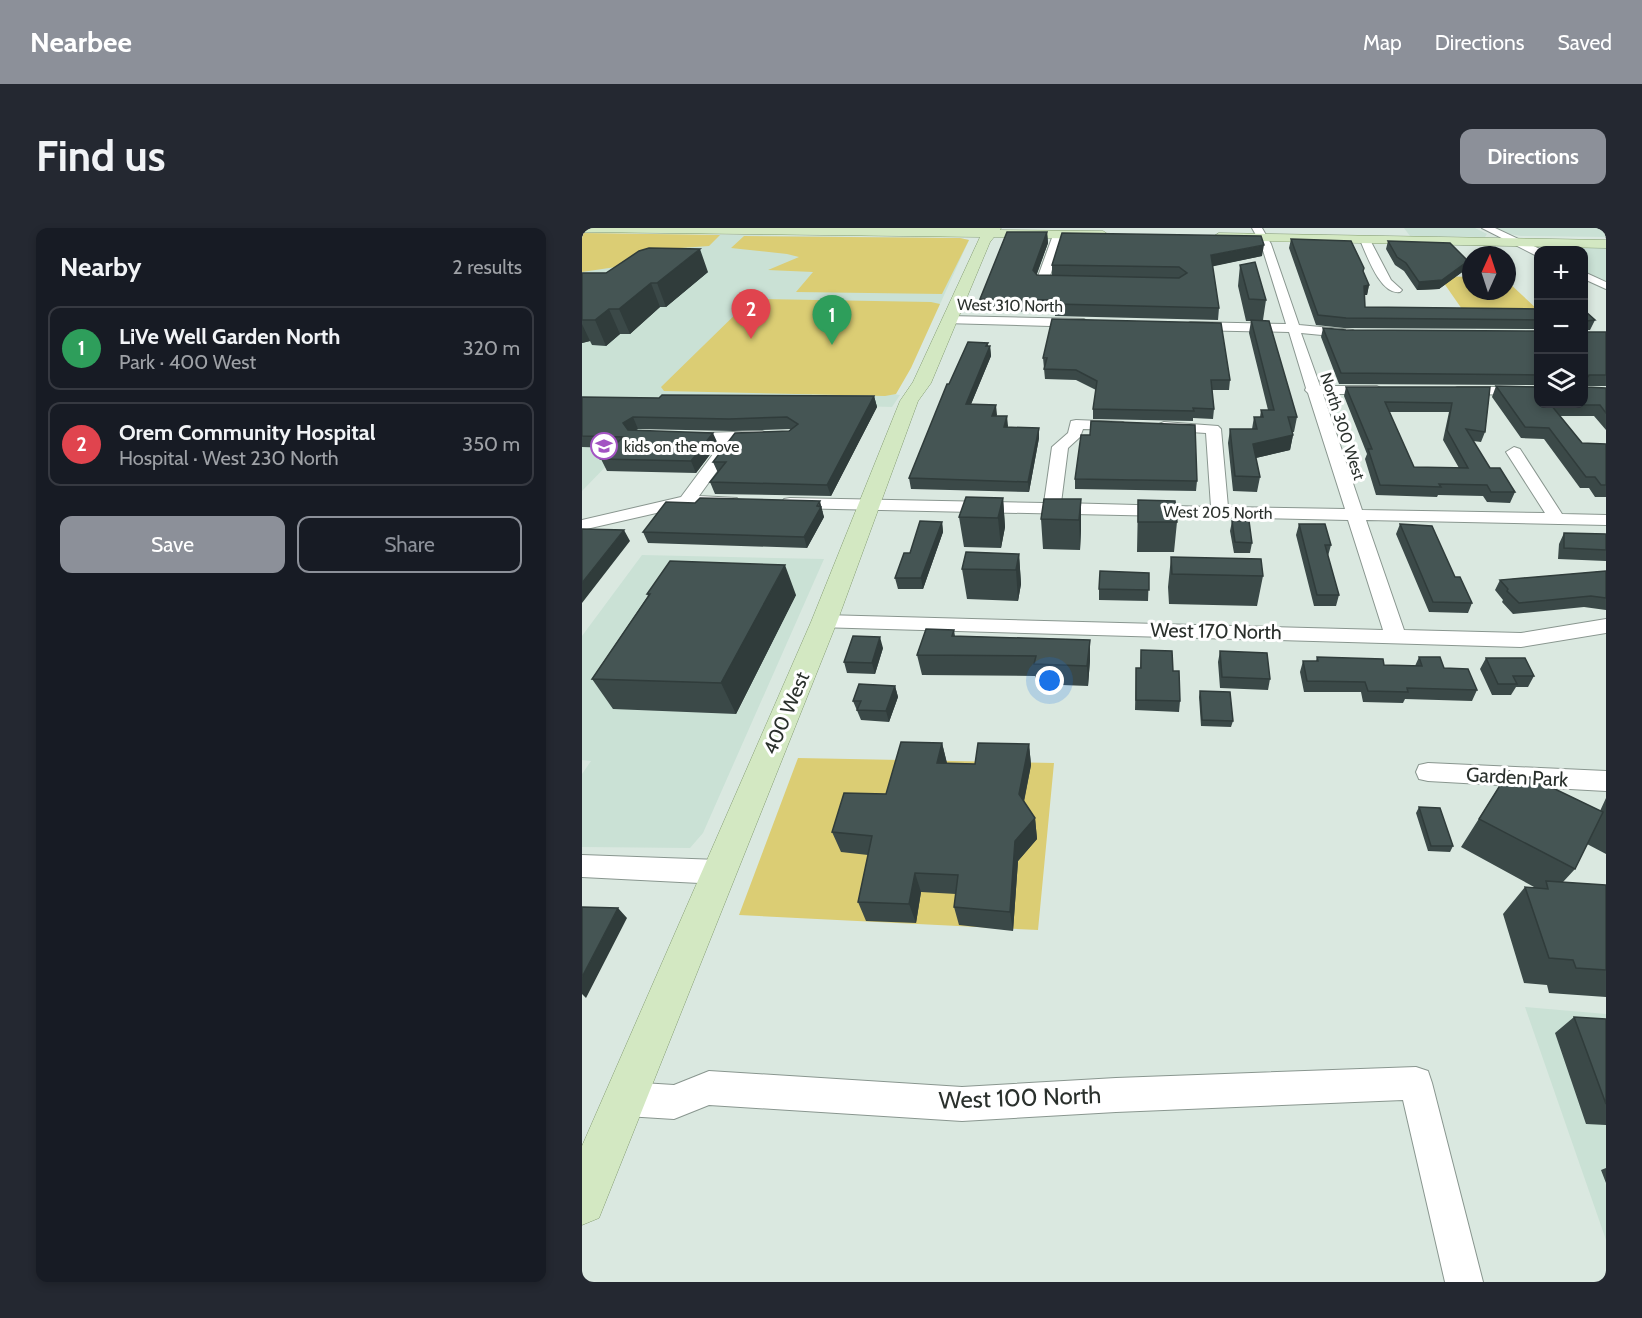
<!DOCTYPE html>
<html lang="en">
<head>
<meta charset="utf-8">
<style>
	body { margin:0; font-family:Cabin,sans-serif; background:#242831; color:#f1f3f6 }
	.controls { position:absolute; right:18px; top:18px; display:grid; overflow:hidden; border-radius:12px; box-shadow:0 3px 9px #0003 }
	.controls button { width:54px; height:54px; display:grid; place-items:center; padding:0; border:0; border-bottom:2px solid #363941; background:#171b24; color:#f1f3f6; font:30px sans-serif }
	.compass { position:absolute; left:880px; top:18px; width:54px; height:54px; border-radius:50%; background:#171b24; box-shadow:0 3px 9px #0003; rotate:3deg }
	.you { position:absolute; left:468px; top:453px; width:21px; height:21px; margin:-15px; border:4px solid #fff; border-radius:50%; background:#1a73e8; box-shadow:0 0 0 9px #1a73e833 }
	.badge { display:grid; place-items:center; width:39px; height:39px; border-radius:50%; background:#8c9099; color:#fff; font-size:20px; font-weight:700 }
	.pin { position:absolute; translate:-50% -50px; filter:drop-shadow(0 2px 3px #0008) }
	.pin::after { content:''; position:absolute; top:32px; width:21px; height:18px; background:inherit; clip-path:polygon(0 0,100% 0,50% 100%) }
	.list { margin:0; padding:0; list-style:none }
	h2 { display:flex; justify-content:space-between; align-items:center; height:78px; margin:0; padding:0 24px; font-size:26px }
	h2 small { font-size:20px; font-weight:400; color:#9ea1a6 }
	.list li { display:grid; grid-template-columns:39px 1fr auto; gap:18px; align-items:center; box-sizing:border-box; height:84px; margin:0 12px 12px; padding:0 12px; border:2px solid #363941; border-radius:12px }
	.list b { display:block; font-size:22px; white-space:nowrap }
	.list p { margin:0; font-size:20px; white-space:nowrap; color:#9ea1a6 }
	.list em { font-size:20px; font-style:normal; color:#9ea1a6 }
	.actions { display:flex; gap:12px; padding:18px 24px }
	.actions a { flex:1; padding:14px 0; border:2px solid #8c9099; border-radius:12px; text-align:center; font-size:21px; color:#8c9099 }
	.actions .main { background:#8c9099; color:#fff }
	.icon { flex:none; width:33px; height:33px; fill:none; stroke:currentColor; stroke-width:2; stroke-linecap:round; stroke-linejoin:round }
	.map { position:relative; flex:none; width:1024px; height:1054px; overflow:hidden; border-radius:12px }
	header { display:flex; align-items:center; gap:36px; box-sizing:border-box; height:84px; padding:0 30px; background:#8c9099; color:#fff }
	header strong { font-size:28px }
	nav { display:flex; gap:33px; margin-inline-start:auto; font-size:21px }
	.intro { display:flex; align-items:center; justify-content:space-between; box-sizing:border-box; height:144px; padding:0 36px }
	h1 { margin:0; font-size:42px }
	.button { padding:15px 27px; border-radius:12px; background:#8c9099; color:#fff; font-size:21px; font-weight:700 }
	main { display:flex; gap:36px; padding:0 36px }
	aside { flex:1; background:#171b24; border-radius:12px; box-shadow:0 3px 9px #0003 }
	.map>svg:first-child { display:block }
	.built { fill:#cae1d5 }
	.green { fill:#dbcd74 }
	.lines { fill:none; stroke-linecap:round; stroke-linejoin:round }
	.minor-casing { stroke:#89968f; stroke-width:2 }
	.major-casing { stroke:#859d73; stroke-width:1 }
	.minor { fill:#fff; fill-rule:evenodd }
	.major { fill:#d3e8c2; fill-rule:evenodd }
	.wall { fill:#3b4948; fill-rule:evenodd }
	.shaded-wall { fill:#303c3b }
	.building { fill:#455554; stroke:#303c3b; stroke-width:1.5; fill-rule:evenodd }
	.labels { text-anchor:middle; stroke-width:6; stroke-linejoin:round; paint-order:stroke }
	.far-street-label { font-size:16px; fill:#2a302c; stroke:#fff }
	.far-poi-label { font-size:16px; fill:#2a302c; stroke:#fff; text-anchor:start }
	.street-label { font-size:20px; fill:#2a302c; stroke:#fff }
	.near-street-label { font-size:24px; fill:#2a302c; stroke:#fff }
</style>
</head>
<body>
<header>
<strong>Nearbee</strong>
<nav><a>Map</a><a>Directions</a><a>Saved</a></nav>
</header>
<div class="intro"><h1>Find us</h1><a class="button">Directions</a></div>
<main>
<aside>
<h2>Nearby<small>2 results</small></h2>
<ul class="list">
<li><span class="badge" style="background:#2e9e5b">1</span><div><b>LiVe Well Garden North</b><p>Park · 400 West</p></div><em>320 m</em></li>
<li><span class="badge" style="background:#e0444e">2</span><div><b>Orem Community Hospital</b><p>Hospital · West 230 North</p></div><em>350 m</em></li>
</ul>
<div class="actions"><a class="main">Save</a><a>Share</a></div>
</aside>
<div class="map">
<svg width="1024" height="1054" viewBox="0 0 1024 1054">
	<rect width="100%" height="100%" fill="#dae8e0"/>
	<path class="built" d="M822,0H893L905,6L903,9L828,8Z
		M913,0H1024V9L939,8L922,5Z
		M0,5L378,10L387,12L359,74L319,149L312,166L318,167L310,179L88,172L0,263Z
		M961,19L1024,20V54L1002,43V22H958Z
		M60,327L242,331L121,605L108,620L0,619V546L9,533L0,532V408Z
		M943,779L1024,786V1012Z"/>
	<path class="green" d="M0,5L138,7L127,18L56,23L54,36L0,44Z
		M162,8L378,10L387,12L360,66L214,64L231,44L186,42L217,29L205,26L149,20Z
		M857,48L889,49V63H925V53L956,82L882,84Z
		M177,71L349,74L358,76L329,140L314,166L303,168L82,163L79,159L165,75Z
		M216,530L472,535L456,702L157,687Z"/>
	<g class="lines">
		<defs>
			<path id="minor" d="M670,0H680L689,16L717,97L771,102L777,106L771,110L719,105L738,158H795L802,162L795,166H741L780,282L963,285L924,224L932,219L938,221L980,286L1024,287V297L784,292L822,402L939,405L1024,391V405L939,419L235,399L232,394L235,389L242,387L801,402L766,292L208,280L202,279L199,275L202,271L208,270L462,275L470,219L486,205L489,193L494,192L541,194L548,198L541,202L501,201L498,209L486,220L479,275L629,279L624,205L577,202L574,199L577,196L582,194L636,198L639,201L646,279L763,281L726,165L723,162L724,160L707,104L608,102L602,98L608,94L704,96L679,16Z
				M900,0H913L960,22H957V28L953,27Z
				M476,4L481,7L467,51H486L492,54L486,57L456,56L454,54L471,7Z
				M779,10H787L809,52L820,62L818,64C798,67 785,27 778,12Z
				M1002,44L1024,54V61L1002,51Z
				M366,88L502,91L508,95L502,99L362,95V89Z
				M875,159H957V167L870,166L868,163Z
				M180,203L185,205L188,208L185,211L156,214L117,268L155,270L158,274L155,278H105L0,302V292L99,269L140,214H101L93,209L96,206Z
				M846,535L1024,543V563L846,553L837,551L834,544L837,537Z
				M0,627L137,632L147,636L151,644L147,652L137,656L0,649Z
				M834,839L846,843L850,855L901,1054H863L821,872L534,884L380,893L127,877L92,891L44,888L32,883L27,871L32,859L44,854L92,857L127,843L380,859L534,850Z"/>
			<path id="major" d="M0,0H419L418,2L521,3L527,7L521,11L412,9L408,14L349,155L336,173L255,394L17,990L0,997V918L229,394L318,173L331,154L398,9L0,4Z
				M637,5L1024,12V20L632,12L631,9Z"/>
		</defs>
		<use href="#minor" class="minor-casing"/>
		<use href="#major" class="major-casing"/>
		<use href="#minor" class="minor"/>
		<use href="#major" class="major"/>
	</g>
	<path class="wall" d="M465,4L466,15L455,46V47H470V37L680,28L630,38L637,80L636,92L473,88V84L400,83L398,71Z
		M709,11L781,44L787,57L785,67H783V79L957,81V101L762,100L734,97L707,20Z
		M806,13L883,42L857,61L835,62L822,43L813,37L804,21Z
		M658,37L684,72L681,92L715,189L712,204H710L711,207L708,222L674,230L678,249L675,264L651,263L646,215L648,201H670L672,189H678L679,182H686L667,105L669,93H664L656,58Z
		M126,44L84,79H78L48,106H38L24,118L10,117L8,113L0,115V45Z
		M1002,82L1013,92L1008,102H1005V104H1024V158H1005V159L1024,160V202L1012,188H978L1000,215L1024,216V269H1013L1007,260H998L962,211L939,210L910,169L914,158L957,176Z
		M741,100L764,102L957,103V157L757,156L739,109Z
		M406,118H408L409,128L389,176L414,177V188L426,198L425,199L457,210L447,264L329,261L327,250L367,156Z
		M461,130L648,152L647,162H630L632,181L631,191L611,190V193L511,191V181L514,162L494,152L463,151Z
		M764,159H908L903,204L899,214L891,213L908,240L933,264L928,275L905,274L901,268L856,267L855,269L794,267L783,231L785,226L762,168ZM807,184H867L861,212L877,240L832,239Z
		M292,168L295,179L249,268L133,266L128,254L136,245L131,234L207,203L209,201L151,203L56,201L54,202L136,216L114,245L25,243L19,231L30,220L0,219V169L77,170Z
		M493,251L615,253L614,263L493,261Z
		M421,270L423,299L419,320L382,319L377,289Z
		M499,271V301L498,322L461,321L459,291Z
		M556,272L595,294L592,324H555Z
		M241,283L240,284L242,289L225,320L66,315L61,304Z
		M650,293L670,315L668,325H652L648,303Z
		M360,294L361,304L341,361H316L313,350L328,325Z
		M717,296L749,317L746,328L757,367L754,378H732L714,307Z
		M818,296L890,375L886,385L847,384L814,306Z
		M982,305L1024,306V333L976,331L977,316Z
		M437,326L439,356L436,373L385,371L380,341Z
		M589,329L681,348L675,378L587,376L586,359Z
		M1024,343V382L1002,379L931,386L920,374L921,372L913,362L918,352Z
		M567,345L566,373L517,372V361Z
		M65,366L214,367L154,486L31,481L10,451L66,368Z
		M372,402L373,408L508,412V432L506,458L454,456L453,448L340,447L335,427Z
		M301,420L293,446L265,445L262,434Z
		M559,422L591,443L598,473L597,484L553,482L554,440H558Z
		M638,423L688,451L686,462L638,460L636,434Z
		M735,429L802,437L833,438L837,429L862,440L895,462L890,473L823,471L821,475L781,474L779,464H722L718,444L721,433H734Z
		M904,430L952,448L946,459H934L929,467H910L898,441Z
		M313,458L316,469L307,494L279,492L271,473Z
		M618,463L651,493L649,499L619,498L617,469Z
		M360,515L365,535L393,536L447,516L449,537L442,574L453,590L455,611L436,633L431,703L377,697L372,679L374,666L339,664L334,695L284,693L276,674L286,627L259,624L250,604L304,566Z
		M927,543L945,552L1018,583L1024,570V626L1005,616L993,641L981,654L1024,658V769L967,765L965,757L942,755L921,686L943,659H952L879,619Z
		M837,579L871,618L868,624L846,623L834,585Z
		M992,789L1024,791V897L1004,896L973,805Z
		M1024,940V955L1019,942Z"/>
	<path class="shaded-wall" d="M465,4L466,15L452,53L451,42Z
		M682,17L680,28L628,39L629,27Z
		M118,21L126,44L84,79L75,55Z
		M886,33L883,42L857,61L835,62L837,54Z
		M69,55L78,79L48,106L37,81Z
		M787,57L785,67H780L782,58Z
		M27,81L38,106L24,118L13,92Z
		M0,96L8,113L0,115Z
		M406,115V123L408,118L409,128L385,186L384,176Z
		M292,168L295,179L249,268L245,257Z
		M414,177L415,187L411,198L410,188Z
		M425,188L426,198L423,209L422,199Z
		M51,189L56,201L46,206L41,195Z
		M457,200V210L447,264L446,254Z
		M131,205L136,216L114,245L109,233Z
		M711,207L708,222L669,231L671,216Z
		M421,270L423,299L419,320L416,290Z
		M499,271V301L498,322L497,292Z
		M238,273L242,289L225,320L222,309Z
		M360,294L361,304L341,361L339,350Z
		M42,302L48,313L0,375V355Z
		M437,326L439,356L436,373L434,342Z
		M203,337L214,367L154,486L139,455Z
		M298,409L301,420L293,446L290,435Z
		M508,412V432L506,458L505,438Z
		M313,458L316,469L307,494L304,483Z
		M360,515L365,536L355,535Z
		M447,516L449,537L439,587L437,566Z
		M453,590L455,611L436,633L431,703L428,684L433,613Z
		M333,645L339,664L334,695L327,676Z
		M36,680L45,690L4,770L0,766V749Z"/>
	<path class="building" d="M425,4H465L451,42L455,47L597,50L605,45L597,39L470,37L480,5L679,8L682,17L629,27L637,80L473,76L474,72L398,71Z
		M709,11L769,13L782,40L781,43L787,57L782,58L783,79L957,81V92L764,90L736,87Z
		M806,13L868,15L886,33L860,52L837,54L824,35L815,29Z
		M67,20L118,21L75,55H69L37,81H27L13,92H0V45H24L57,23Z
		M673,34L684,72L667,71L658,37Z
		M1002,82L1013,92L1005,93V104H1024V147H1007L1005,150V159L1024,160V185L1018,177H969L1000,215L1024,216V257H1019L1013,249H1004L967,200L943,199L914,158L957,159V176H1002Z
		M470,91L639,95L648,152H629L632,181L611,180L612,183L511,181L515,153L494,142L462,141L465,130H461Z
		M669,92L687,93L715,189H706L711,207L671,216L678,249L653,248L648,201H675L672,189H681L679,182H692Z
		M741,100L764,102L957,103V147L759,145Z
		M386,114L406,115L404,118H408L384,176L414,177L410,188H425L422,199L457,200L446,254L327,250L365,156H367Z
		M764,159H908L903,204L884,201L908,240H918L933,264H909L905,257L857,256L859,259L798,257L786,221H790ZM803,174L870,175L865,202L886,240L832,239Z
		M80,167L292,168L245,257L128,254L144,234H131L153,205L207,203L216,196L205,189L147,191L51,189L41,195L46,202L131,205L109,233L19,231L41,209L0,208V169L77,170Z
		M509,193L613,197L615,253L493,251L499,207H508Z
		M384,269L421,270L416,290L377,289Z
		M118,270L238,273L235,278L239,279L222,309L61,304L84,274L113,275Z
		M462,271H499L497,292L459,291Z
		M556,272L593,273L595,294H556Z
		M338,293L360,294L339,350H313L322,325H328Z
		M650,293H667L670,315L653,314Z
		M717,296H743L749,317H743L757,367H735Z
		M818,296L850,298L873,349H878L890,375L851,374Z
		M0,301L42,302L0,355Z
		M982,305L1024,306V322L982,320Z
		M384,324L437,326L434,342L380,341Z
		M589,329L679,331L681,348L590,346Z
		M88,333L203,337L139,455L10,451L68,366H65Z
		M518,343L567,345V362L517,361Z
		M1024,343V370L1009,368L937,375L925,363L926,361L918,352Z
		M344,401L372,402L370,408L508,412L505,438L452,436L454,428L335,427Z
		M271,408L298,409L290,435L262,434Z
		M559,422L590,423L591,443H597L598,473L554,472V440H559Z
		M638,423L685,425L688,451L640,449Z
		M735,429L801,431L802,437L840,438L837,429H858L862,440L886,441L895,462L825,460L826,464L786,463L783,454L725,453L721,433H736Z
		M904,430H943L952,448H931L935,456H916Z
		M277,456L313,458L304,483L275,482L279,473H271Z
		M618,463L648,464L651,493L620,492Z
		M319,514L360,515L355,535L393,536L396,515L447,516L437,566L453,590L433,613L428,684L372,679L376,647L333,645L327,676L276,674L290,608L250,604L262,565L304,566Z
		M927,543L946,552L948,549L1021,584L993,641L897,591Z
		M837,579L858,580L871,618H849Z
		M964,653L1024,657V742L994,740L991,732L967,730L943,659L966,661Z
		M0,679L36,680L0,749Z
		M992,789L1024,791V876Z"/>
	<defs>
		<symbol id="school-ring" viewBox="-11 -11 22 22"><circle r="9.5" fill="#fff" stroke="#a353c3" stroke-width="1.5"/><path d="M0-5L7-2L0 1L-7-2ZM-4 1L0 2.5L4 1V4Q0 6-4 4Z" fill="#a353c3"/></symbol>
	</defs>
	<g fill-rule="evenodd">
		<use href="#school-ring" x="7" y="203" width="30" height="30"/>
	</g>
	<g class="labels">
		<g class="far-street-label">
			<text transform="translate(428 77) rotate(1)" y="6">West 310 North</text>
			<text transform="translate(761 198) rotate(72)" y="6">North 300 West</text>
			<text transform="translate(636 284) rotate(1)" y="6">West 205 North</text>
		</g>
		<g class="far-poi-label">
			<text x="42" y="224">kids on the move</text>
		</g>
		<g class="street-label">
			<text transform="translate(634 403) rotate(1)" y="7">West 170 North</text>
			<text transform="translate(204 485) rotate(-67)" y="7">400 West</text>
			<text transform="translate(935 549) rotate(3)" y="7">Garden Park</text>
		</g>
		<g class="near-street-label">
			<text transform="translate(438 870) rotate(-2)" y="8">West 100 North</text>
		</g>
	</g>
</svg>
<div class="controls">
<button>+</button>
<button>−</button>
<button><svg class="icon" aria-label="layers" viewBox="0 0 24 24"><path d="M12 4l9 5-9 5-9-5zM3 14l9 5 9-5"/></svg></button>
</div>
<svg class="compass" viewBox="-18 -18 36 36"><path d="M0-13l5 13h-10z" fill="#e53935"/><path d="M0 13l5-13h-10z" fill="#9ea1a6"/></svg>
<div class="you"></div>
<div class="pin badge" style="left:250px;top:117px;background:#2e9e5b">1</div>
<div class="pin badge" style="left:169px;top:111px;background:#e0444e">2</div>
</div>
</main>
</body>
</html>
